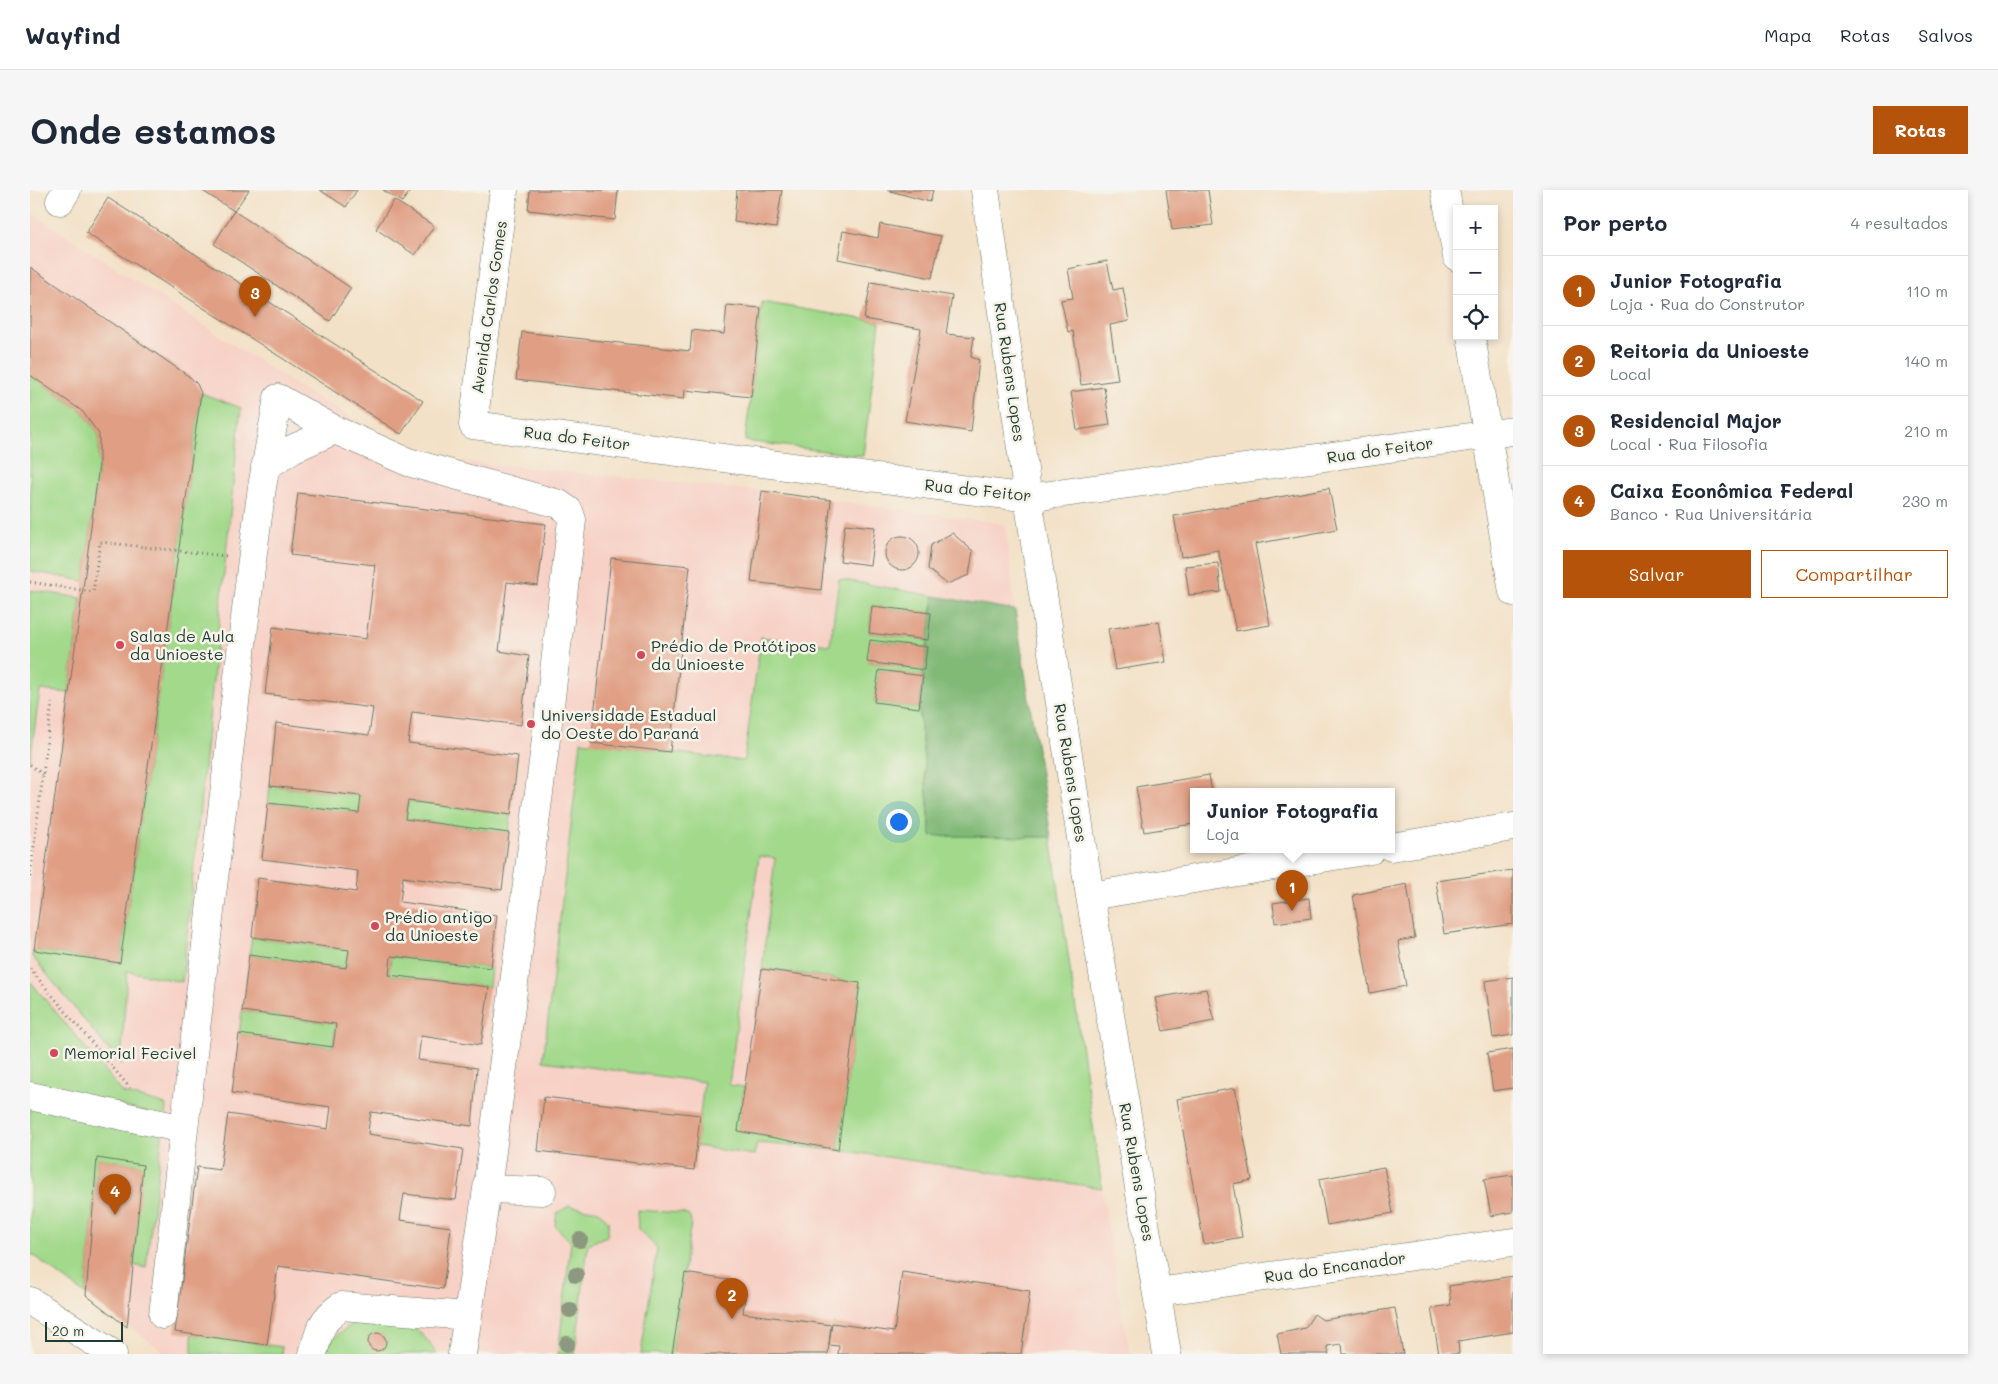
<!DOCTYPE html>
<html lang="pt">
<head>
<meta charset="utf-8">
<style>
	body { margin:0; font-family:Mali,sans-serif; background:#f6f6f7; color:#1f2937 }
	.controls { position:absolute; right:15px; top:15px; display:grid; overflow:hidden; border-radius:0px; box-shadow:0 2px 8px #0003 }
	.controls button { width:45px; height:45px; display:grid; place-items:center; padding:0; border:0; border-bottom:1px solid #e0e1e3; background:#fff; color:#1f2937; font:25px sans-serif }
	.scale { position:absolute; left:15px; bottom:12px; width:78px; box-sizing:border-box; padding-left:5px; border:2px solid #1f3d34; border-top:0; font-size:14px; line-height:18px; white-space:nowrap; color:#1f3d34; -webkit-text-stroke:4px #f7f3e8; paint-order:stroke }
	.you { position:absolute; left:868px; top:631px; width:18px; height:18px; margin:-12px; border:4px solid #fff; border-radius:50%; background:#1a73e8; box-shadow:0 0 0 8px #1a73e833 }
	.badge { display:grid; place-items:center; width:32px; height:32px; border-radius:50%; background:#b45309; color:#fff; font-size:16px; font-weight:700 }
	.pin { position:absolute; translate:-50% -41px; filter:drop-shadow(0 1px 2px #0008) }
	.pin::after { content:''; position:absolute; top:26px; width:18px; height:15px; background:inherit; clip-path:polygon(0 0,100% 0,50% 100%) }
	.popup { position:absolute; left:1160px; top:598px; width:205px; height:65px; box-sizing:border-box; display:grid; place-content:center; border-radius:0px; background:#fff; filter:drop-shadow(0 1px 4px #0005); font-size:16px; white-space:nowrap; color:#747a83 }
	.popup b { font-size:19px; color:#1f2937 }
	.popup::after { content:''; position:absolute; left:50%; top:100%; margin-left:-10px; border:10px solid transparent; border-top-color:#fff }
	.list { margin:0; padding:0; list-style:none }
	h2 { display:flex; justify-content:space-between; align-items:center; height:65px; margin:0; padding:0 20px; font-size:21px }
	h2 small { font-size:16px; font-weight:400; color:#747a83 }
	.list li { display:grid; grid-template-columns:32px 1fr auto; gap:15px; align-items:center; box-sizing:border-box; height:70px; padding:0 20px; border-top:1px solid #e0e1e3 }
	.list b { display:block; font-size:19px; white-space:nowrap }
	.list p { margin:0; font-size:16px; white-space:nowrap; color:#747a83 }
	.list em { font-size:16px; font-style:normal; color:#747a83 }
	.actions { display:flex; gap:10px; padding:15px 20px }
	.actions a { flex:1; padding:11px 0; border:1px solid #b45309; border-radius:0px; text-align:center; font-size:18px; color:#b45309 }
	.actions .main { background:#b45309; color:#fff }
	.icon { flex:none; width:28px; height:28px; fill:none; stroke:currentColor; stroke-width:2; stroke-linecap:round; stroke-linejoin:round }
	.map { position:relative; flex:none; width:1483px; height:1164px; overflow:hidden; border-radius:0px }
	header { display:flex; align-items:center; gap:30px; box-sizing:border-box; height:70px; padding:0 25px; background:#fff; border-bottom:1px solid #e0e1e3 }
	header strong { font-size:24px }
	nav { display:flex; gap:28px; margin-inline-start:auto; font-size:18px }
	.intro { display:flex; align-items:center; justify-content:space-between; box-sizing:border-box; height:120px; padding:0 30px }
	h1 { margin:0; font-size:35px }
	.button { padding:12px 22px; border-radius:0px; background:#b45309; color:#fff; font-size:18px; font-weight:700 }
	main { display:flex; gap:30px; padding:0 30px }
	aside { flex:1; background:#fff; border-radius:0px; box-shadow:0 2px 8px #0003 }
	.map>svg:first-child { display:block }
	.built { fill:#f7d1c6 }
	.green { fill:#a2d98b; stroke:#608b60; fill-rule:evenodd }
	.forest { fill:#81b977; stroke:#507b56 }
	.building { fill:#e09f84 }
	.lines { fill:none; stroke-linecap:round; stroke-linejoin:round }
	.minor-casing { stroke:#697667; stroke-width:29 }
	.path { stroke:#697667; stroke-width:3; stroke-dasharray:1 4; stroke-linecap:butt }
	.minor { stroke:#fff; stroke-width:28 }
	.tree { fill:#8d9880 }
	.poi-dot { fill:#d1495b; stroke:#f7f3e8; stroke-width:2 }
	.labels { text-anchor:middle; stroke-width:5; stroke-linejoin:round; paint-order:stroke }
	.street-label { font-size:16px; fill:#1f3d34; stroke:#f7f3e8 }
	.poi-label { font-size:16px; fill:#1f3d34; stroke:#f7f3e8; text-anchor:start }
</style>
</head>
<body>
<header>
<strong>Wayfind</strong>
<nav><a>Mapa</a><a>Rotas</a><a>Salvos</a></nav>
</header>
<div class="intro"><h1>Onde estamos</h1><a class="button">Rotas</a></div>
<main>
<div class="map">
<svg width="1483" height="1164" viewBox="0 0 1483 1164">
	<rect width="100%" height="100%" fill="#f7f3e8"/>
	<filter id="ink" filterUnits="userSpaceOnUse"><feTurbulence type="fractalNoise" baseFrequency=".02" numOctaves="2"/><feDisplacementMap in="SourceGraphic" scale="10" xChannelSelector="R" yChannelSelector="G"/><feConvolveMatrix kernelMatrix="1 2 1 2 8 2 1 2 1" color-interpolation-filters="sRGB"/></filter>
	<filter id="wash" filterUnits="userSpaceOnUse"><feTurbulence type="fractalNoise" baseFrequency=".0096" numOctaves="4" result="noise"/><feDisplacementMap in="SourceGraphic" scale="20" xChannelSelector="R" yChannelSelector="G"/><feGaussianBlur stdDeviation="1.12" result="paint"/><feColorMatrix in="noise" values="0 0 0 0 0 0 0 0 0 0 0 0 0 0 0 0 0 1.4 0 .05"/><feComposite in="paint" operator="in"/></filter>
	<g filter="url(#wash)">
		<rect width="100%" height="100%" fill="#f3e1c7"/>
		<path class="built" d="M0,22L267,196L389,267L732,301L975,334L985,420L1072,998L1091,1117L1101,1164H137L0,1063Z"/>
		<path class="green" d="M732,112L850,132L833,266L715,251Z
			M0,185L52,221L69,244V275L54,391L0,381Z
			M171,203L211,218L152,792L97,781L91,875L2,766L4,760L90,773Z
			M809,389L904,406L901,423L842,416L839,443L898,450L897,457L841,450L838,472L894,480L893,486L849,480L844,512L889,518L901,646L1021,647L1072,998L808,960L727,953L724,965L666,956L674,892L513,871L551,551L714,571L731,447L800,455ZM729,666L745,668L732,779L796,787L830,794L808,959L708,941L714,897L699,895Z
			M0,400L51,408L39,503L10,500L0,571Z
			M240,596L331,606L329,623L238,613Z
			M378,611L481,625L479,643L375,629Z
			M222,747L319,760L316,778L219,765Z
			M361,766L461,778L459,797L359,785Z
			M0,791L93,903L136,915L135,927L0,892Z
			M212,821L306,834L303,857L209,844Z
			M0,913L133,940L116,1078L103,1075L112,975L67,968L56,1105L0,1063Z
			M539,1016L569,1021L579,1032L577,1046L558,1054L545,1164H528L541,1052L525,1036L527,1023Z
			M607,1020L652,1023L659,1026L661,1032L642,1164H611L627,1058L608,1039Z
			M342,1127C376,1134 387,1132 407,1164H293C303,1143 321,1134 342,1127Z
			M162,1144L252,1157L251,1164H162Z"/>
		<path class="forest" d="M904,406L985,420L1021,647L901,646L889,518Z"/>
		<g id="blocks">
			<path class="building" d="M171,0H219L204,21Z
				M290,0H327L316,17Z
				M353,0H381L372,12Z
				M500,0H588L585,30L498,20Z
				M707,0H752L746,38L704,32Z
				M857,0H903L900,12Z
				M1136,0H1178L1183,35L1142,40Z
				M78,8L393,211L371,244L56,43Z
				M364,10L404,36L385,65L346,39Z
				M204,21L321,98L300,131L184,54Z
				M850,34L911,46L902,88L808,69L813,41L848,48Z
				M1077,71L1083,100L1093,98L1099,131L1080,135L1088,190L1051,195L1043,141L1038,142L1031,110L1043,108L1038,79Z
				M0,77L160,187L167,194L171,203L90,773L4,760L54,391L69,275V244L52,221L0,185Z
				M841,92L922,106L916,144L944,147L941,167L949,170L941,242L875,231L891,139L834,129Z
				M697,115L731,118L721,207L655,200L654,209L486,190L492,142L660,161L662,140L694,144Z
				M1074,197L1080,235L1047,240L1041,202Z
				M1299,298L1307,339L1225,354L1240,435L1206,441L1188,360L1151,367L1144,326Z
				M732,301L801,310L791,400L721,392Z
				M268,303L516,334L508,396L477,392L469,461L499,466L491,535L382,522L378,553L488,566L481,625L378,611L375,629L479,643L472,700L373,687L370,712L467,725L461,778L361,766L359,785L459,797L451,855L391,846L388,870L447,878L442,936L341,922L339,934L338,944L433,959L426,1010L374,1004L370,1030L421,1037L413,1099L248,1076L237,1155L145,1142L167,977L190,980L198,924L298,939L301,917L202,903L209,844L303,857L306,834L212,821L219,765L316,778L319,760L222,747L228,688L326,702L328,681L232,669L238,613L329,623L331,606L240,596L246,533L339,545L343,518L235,504L243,437L336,449L345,375L260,365Z
				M815,334L845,337L840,375L810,371Z
				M922,343L943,361L939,385L917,394L898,379L901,355Z
				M855 363a17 17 0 1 1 34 0a17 17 0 1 1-34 0Z
				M581,368L660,376L640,562L561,553Z
				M1188,373L1191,402L1159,405L1155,376Z
				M842,416L901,423L898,450L839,443Z
				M1129,431L1136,472L1085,480L1078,439Z
				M840,450L897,457L894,480L837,472Z
				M849,480L893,486L889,518L844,512Z
				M1179,585L1182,602H1163V634L1114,642L1106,597Z
				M1483,680V734L1414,744L1406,691Z
				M1377,694L1385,748L1368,751L1376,796L1340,803L1323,705Z
				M1279,708L1281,728L1245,733L1243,713Z
				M732,779L830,793L808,960L708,941Z
				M1483,787V845L1463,848L1455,791Z
				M1176,799L1184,831L1133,841L1125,808Z
				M1483,859V898L1463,901L1457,863Z
				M1205,898L1222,990L1203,994L1212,1047L1174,1054L1147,909Z
				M514,907L670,925L664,980L508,961Z
				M67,968L113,975L97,1137L56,1105Z
				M1354,977L1363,1023L1297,1035L1289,989Z
				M1483,985V1022L1461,1026L1454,989Z
				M872,1082L1000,1101L991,1164H808L809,1156L799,1155L802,1133L864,1142Z
				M655,1083L698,1090L697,1103L715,1107L713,1123L801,1135L798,1164H642Z
				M1483,1086V1142L1428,1151L1429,1164H1409L1401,1118L1421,1115L1419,1096Z
				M1365,1118L1373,1164H1313L1312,1154L1297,1156L1299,1164H1251L1247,1144L1275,1138L1284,1124L1293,1130Z
				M338 1152a9 9 0 1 1 18 0a9 9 0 1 1-18 0Z"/>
		</g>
	</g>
	<g filter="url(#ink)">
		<use href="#blocks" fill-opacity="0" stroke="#697667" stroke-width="1"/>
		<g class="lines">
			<defs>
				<path id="minor" d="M474,0L443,235L998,308L1483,241
					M955,0L998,308L1060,706L1137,1164
					M1415,0L1427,67
					M30,11L37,0
					M1441,146L1483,402
					M235,277L262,259L305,240
					M1361,657L1483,637
					M1060,706L1341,660
					M0,906L154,939L222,370L232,297L248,208L305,240L378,272L529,314L539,321L542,330L515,557L457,999L432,1164
					M457,999L512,1001
					M1127,1102L1483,1052
					M0,1111L83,1164
					M133,1125L154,939
					M283,1164C289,1141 291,1130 311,1116L438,1126"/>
			</defs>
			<use href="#minor" class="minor-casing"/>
			<path class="path" d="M0,392L63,402L70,352L196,366
				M0,575L14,585
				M0,687L22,513
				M0,779L100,898"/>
			<use href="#minor" class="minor"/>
		</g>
		<g class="tree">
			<circle cx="550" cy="1050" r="8"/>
			<circle cx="546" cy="1085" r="8"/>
			<circle cx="540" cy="1120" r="8"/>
			<circle cx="537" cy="1154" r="8"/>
		</g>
	</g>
	<g class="poi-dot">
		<circle cx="90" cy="455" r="5"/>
		<circle cx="611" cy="465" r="5"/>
		<circle cx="501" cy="534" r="5"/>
		<circle cx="345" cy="736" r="5"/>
		<circle cx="24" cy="863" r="5"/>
	</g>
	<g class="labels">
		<g class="street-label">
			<text transform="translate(459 117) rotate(-82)" y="6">Avenida Carlos Gomes</text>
			<text transform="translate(980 182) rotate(82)" y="6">Rua Rubens Lopes</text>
			<text transform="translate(547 248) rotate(7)" y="6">Rua do Feitor</text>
			<text transform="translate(1350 260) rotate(-8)" y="6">Rua do Feitor</text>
			<text transform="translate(948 300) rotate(6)" y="6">Rua do Feitor</text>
			<text transform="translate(1041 583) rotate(81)" y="6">Rua Rubens Lopes</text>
			<text transform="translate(1107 982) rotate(80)" y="6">Rua Rubens Lopes</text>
			<text transform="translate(1305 1077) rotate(-8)" y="6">Rua do Encanador</text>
		</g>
		<g class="poi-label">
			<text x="100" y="452">Salas de Aula<tspan x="100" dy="18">da Unioeste</tspan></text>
			<text x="621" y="462">Prédio de Protótipos<tspan x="621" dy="18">da Unioeste</tspan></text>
			<text x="511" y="531">Universidade Estadual<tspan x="511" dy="18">do Oeste do Paraná</tspan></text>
			<text x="355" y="733">Prédio antigo<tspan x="355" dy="18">da Unioeste</tspan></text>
			<text x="34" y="869">Memorial Fecivel</text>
		</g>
	</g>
</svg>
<div class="controls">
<button>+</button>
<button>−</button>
<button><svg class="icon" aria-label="locate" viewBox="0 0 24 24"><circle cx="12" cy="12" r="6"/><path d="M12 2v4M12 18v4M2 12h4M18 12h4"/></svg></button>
</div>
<div class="scale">20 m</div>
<div class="you"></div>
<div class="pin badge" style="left:1262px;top:721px">1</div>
<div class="popup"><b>Junior Fotografia</b>Loja</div>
<div class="pin badge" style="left:702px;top:1129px">2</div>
<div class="pin badge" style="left:225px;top:127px">3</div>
<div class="pin badge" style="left:85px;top:1025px">4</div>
</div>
<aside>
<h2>Por perto<small>4 resultados</small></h2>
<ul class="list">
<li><span class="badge">1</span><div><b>Junior Fotografia</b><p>Loja · Rua do Construtor</p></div><em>110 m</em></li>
<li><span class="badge">2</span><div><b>Reitoria da Unioeste</b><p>Local</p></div><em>140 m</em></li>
<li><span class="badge">3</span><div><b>Residencial Major</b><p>Local · Rua Filosofia</p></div><em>210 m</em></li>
<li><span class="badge">4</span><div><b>Caixa Econômica Federal</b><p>Banco · Rua Universitária</p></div><em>230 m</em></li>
</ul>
<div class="actions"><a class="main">Salvar</a><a>Compartilhar</a></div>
</aside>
</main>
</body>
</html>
